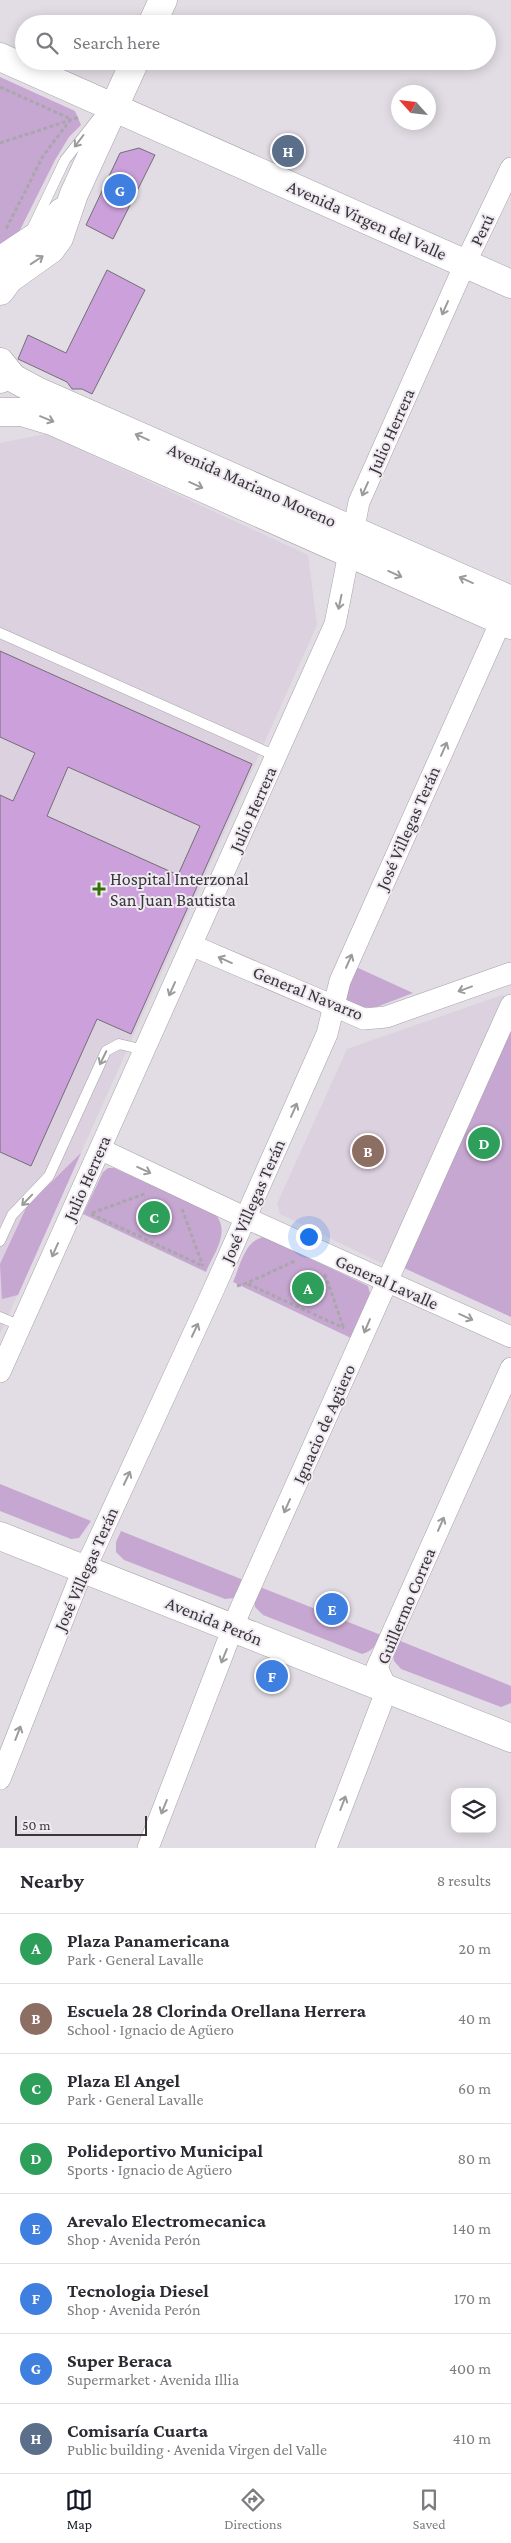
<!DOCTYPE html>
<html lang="en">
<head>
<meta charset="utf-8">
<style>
	body { margin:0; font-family:"Crimson Pro",serif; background:#f7f7f7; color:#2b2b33 }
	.controls { position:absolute; right:15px; bottom:15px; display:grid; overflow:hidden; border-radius:10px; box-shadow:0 2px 12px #0003 }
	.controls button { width:45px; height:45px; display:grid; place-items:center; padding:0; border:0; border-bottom:1px solid #e1e1e2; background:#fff; color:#2b2b33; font:25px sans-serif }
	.compass { position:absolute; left:391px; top:85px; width:45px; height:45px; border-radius:50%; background:#fff; box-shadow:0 2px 12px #0003; rotate:297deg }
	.scale { position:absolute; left:15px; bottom:12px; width:132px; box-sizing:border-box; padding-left:5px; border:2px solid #39373a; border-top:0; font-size:14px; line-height:18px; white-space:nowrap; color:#39373a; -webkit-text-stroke:4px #efeaf1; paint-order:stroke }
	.you { position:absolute; left:308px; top:1236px; width:18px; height:18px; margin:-12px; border:4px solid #fff; border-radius:50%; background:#1a73e8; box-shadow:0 0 0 8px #1a73e833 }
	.badge { display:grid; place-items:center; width:32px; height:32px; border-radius:50%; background:#111827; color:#fff; font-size:16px; font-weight:700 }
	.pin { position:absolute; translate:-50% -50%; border:2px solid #fff; box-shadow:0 1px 5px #0006 }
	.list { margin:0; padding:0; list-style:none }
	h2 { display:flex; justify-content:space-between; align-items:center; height:65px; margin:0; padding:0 20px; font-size:21px }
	h2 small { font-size:16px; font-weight:400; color:#7c7c81 }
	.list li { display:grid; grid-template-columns:32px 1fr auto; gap:15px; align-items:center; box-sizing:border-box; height:70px; padding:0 20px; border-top:1px solid #e1e1e2 }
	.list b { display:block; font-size:19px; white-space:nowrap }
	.list p { margin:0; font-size:16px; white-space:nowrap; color:#7c7c81 }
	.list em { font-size:16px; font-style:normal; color:#7c7c81 }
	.icon { flex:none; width:28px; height:28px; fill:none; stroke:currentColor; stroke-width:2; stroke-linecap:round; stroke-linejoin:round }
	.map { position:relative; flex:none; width:511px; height:1848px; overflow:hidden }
	.search { position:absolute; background:#fff; box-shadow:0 2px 12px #0003; left:15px; right:15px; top:15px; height:55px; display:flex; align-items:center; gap:12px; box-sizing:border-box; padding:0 18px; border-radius:28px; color:#7c7c81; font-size:19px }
	.sheet { height:625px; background:#fff }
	nav { display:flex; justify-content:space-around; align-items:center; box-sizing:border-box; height:70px; border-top:1px solid #e1e1e2; background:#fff; font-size:14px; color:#7c7c81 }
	nav a { display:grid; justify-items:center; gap:2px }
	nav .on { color:#111827 }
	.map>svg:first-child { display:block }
	.built { fill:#dbd1df }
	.green { fill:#c6a7d1 }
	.building { fill:#cba0db; stroke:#736f75; fill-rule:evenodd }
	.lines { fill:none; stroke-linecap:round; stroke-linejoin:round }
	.lane-casing { stroke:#a6a2a8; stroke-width:11 }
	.street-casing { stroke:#a6a2a8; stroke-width:22 }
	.secondary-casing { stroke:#a6a2a8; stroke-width:29 }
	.primary-casing { stroke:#a6a2a8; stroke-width:29 }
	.path { stroke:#aaa6ac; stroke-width:3; stroke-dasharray:4 2.5; stroke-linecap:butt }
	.lane { stroke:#fff; stroke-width:10 }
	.street { stroke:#fff; stroke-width:21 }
	.secondary { stroke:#fff; stroke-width:28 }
	.primary { stroke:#fff; stroke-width:28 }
	.oneway { stroke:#9c9b9c }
	.poi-dot { fill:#337106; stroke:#efeaf1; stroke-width:2 }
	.labels { text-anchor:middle; stroke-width:4; stroke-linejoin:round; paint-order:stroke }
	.street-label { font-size:18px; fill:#39373a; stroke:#efeaf1 }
	.poi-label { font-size:18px; fill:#39373a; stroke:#efeaf1; text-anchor:start }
</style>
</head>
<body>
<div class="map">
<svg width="511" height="1848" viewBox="0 0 511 1848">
	<rect width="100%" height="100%" fill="#e2dde4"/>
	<path class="built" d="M46,434L308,555L317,625L0,1334V443Z
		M505,994L388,1259L381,1263L280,1214L277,1204L347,1049Z"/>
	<path class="green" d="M0,77L75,111L81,125L69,137L55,160L18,234L0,244Z
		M356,967L413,993L374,1008L350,1006L345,997Z
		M511,1022V1317L406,1269L402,1264Z
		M81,1153L18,1295L2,1299L0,1264L27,1206Z
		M108,1168H114L215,1214C231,1232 214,1253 206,1272L83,1214L103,1172Z
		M265,1237L368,1286L371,1297L353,1339L233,1282C240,1266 245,1239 265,1237Z
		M0,1484L91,1521L79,1538L71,1539L0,1511Z
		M121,1531L246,1581L234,1598L225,1599L124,1560L116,1552V1542Z
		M260,1587L381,1635C376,1645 373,1651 362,1654L263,1615L255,1607V1597Z
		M398,1640L511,1686V1703L501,1707L401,1669L394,1661L393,1651Z"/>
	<path class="building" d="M139,148L155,155L113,239L86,225L120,153Z
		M107,270L145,290L92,394L82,389H72L67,382L18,359L28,335L66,353Z
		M0,651L252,764L131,1034L97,1019L31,1166L0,1152V795L13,801L35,753L0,737ZM68,767L200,826L178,875L47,816Z"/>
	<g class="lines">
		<defs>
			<path id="lane" d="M32,229L65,160L98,118
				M0,633L276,756
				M0,1241L12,1215L49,1176L106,1051L119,1044L144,1050
				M0,1317L21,1326"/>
			<path id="street" d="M191,945L364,1019L386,1017L511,973
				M100,1149L246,1218L511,1337
				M0,1372L335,624L359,502L465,264L511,168
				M0,1779L83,1569L92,1554L213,1291L327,1034L340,981L501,621
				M148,1848L239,1612L511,1005
				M326,1848L387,1689L377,1667L511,1368"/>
			<path id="secondary" d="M0,362L13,378L37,391L511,600
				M0,412H22L52,421L511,625
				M0,1536L511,1738"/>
			<path id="primary" d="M152,24L163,0
				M0,57L511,284
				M0,261L43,232L62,212
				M0,291L9,279L51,249L59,238L74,194L135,61
				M0,364V379"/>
		</defs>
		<use href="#lane" class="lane-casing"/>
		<use href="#street" class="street-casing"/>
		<use href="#secondary" class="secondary-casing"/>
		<use href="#primary" class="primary-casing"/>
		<path class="path" d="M0,87L71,119L43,156L6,229
			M0,143L80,117
			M182,1209L203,1266
			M92,1213L147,1193
			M91,1214L203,1266
			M325,1274L344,1329
			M248,1284L344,1328
			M237,1286L247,1283L295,1261"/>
		<use href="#lane" class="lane"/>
		<use href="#street" class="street"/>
		<use href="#secondary" class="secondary"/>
		<use href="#primary" class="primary"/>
	</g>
	<defs><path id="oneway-shaft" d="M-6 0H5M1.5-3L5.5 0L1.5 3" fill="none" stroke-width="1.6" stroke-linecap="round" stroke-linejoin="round" transform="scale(1.25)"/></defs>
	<g class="oneway">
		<use href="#oneway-shaft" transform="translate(79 141) rotate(127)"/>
		<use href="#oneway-shaft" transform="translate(37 260) rotate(-34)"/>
		<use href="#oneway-shaft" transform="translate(445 308) rotate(114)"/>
		<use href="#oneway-shaft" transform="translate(47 419) rotate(22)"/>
		<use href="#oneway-shaft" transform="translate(142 437) rotate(-156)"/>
		<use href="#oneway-shaft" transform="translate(196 485) rotate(24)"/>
		<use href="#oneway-shaft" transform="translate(365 489) rotate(114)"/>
		<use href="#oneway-shaft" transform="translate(395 574) rotate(24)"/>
		<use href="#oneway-shaft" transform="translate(466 580) rotate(-156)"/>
		<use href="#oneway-shaft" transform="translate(340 602) rotate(102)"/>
		<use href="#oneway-shaft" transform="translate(444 749) rotate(-66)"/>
		<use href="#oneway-shaft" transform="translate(225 960) rotate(-156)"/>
		<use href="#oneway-shaft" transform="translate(349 961) rotate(-66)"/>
		<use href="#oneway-shaft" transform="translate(172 989) rotate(114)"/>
		<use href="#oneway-shaft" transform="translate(465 989) rotate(160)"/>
		<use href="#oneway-shaft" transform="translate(103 1058) rotate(116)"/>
		<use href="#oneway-shaft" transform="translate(294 1110) rotate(-66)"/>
		<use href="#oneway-shaft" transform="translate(144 1170) rotate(25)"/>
		<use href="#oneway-shaft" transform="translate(27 1200) rotate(134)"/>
		<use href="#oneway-shaft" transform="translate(55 1250) rotate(114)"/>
		<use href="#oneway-shaft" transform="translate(466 1317) rotate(24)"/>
		<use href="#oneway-shaft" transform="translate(367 1326) rotate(113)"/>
		<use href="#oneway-shaft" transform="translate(195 1330) rotate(-65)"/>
		<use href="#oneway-shaft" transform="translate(127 1478) rotate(-65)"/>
		<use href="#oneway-shaft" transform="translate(287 1506) rotate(114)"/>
		<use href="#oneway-shaft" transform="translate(441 1524) rotate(-66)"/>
		<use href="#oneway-shaft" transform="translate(224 1656) rotate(112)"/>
		<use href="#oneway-shaft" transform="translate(18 1733) rotate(-69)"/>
		<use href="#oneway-shaft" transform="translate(343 1803) rotate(-69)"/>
		<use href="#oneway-shaft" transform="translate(164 1807) rotate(112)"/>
	</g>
	<path class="poi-dot" d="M96.5 881.5h5v5h5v5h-5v5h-5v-5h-5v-5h5z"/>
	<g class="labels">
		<g class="street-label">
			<text transform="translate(367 220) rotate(24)" y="6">Avenida Virgen del Valle</text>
			<text transform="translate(482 230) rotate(-64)" y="6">Perú</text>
			<text transform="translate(391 431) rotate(-66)" y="6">Julio Herrera</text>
			<text transform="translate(252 485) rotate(24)" y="6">Avenida Mariano Moreno</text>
			<text transform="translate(253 809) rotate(-66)" y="6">Julio Herrera</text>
			<text transform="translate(408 828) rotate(-66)" y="6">José Villegas Terán</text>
			<text transform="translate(308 993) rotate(22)" y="6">General Navarro</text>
			<text transform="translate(87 1178) rotate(-66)" y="6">Julio Herrera</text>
			<text transform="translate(253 1201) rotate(-66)" y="6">José Villegas Terán</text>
			<text transform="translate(387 1282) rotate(24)" y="6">General Lavalle</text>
			<text transform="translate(324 1424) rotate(-66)" y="6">Ignacio de Agüero</text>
			<text transform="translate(86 1569) rotate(-66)" y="6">José Villegas Terán</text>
			<text transform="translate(406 1606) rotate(-67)" y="6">Guillermo Correa</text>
			<text transform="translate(214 1621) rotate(22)" y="6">Avenida Perón</text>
		</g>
		<g class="poi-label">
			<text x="110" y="885">Hospital Interzonal<tspan x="110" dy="21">San Juan Bautista</tspan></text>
		</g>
	</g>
</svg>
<div class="controls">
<button><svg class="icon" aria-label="layers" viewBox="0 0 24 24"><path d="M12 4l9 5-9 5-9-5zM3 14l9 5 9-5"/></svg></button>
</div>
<svg class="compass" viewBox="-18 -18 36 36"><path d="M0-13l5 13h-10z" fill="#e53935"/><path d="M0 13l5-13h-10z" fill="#7c7c81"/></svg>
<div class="scale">50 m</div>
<div class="you"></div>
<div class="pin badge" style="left:308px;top:1288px;background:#2e9e5b">A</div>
<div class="pin badge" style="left:368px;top:1151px;background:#8d6e63">B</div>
<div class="pin badge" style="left:154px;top:1217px;background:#2e9e5b">C</div>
<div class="pin badge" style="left:484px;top:1143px;background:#2e9e5b">D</div>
<div class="pin badge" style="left:332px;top:1609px;background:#3f7fe0">E</div>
<div class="pin badge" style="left:272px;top:1676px;background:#3f7fe0">F</div>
<div class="pin badge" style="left:120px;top:190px;background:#3f7fe0">G</div>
<div class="pin badge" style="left:288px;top:151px;background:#5c6f8a">H</div>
<div class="search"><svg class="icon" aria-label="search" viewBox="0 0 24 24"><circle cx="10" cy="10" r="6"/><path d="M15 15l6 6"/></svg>Search here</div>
</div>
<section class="sheet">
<h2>Nearby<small>8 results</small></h2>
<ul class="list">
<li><span class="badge" style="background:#2e9e5b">A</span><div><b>Plaza Panamericana</b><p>Park · General Lavalle</p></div><em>20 m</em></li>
<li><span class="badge" style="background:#8d6e63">B</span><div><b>Escuela 28 Clorinda Orellana Herrera</b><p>School · Ignacio de Agüero</p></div><em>40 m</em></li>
<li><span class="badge" style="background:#2e9e5b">C</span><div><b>Plaza El Angel</b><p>Park · General Lavalle</p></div><em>60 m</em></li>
<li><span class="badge" style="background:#2e9e5b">D</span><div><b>Polideportivo Municipal</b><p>Sports · Ignacio de Agüero</p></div><em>80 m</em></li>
<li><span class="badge" style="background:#3f7fe0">E</span><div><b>Arevalo Electromecanica</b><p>Shop · Avenida Perón</p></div><em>140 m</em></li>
<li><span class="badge" style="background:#3f7fe0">F</span><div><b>Tecnologia Diesel</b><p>Shop · Avenida Perón</p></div><em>170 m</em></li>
<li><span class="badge" style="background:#3f7fe0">G</span><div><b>Super Beraca</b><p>Supermarket · Avenida Illia</p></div><em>400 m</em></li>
<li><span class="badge" style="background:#5c6f8a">H</span><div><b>Comisaría Cuarta</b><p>Public building · Avenida Virgen del Valle</p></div><em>410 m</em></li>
</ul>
</section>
<nav>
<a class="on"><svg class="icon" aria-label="map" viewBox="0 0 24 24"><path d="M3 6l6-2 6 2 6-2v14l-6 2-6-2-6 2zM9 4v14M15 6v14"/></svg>Map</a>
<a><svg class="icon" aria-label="directions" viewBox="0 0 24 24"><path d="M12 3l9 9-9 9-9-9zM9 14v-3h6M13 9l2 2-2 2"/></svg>Directions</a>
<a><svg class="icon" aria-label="saved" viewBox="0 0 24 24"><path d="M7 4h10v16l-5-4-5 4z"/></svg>Saved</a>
</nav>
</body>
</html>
